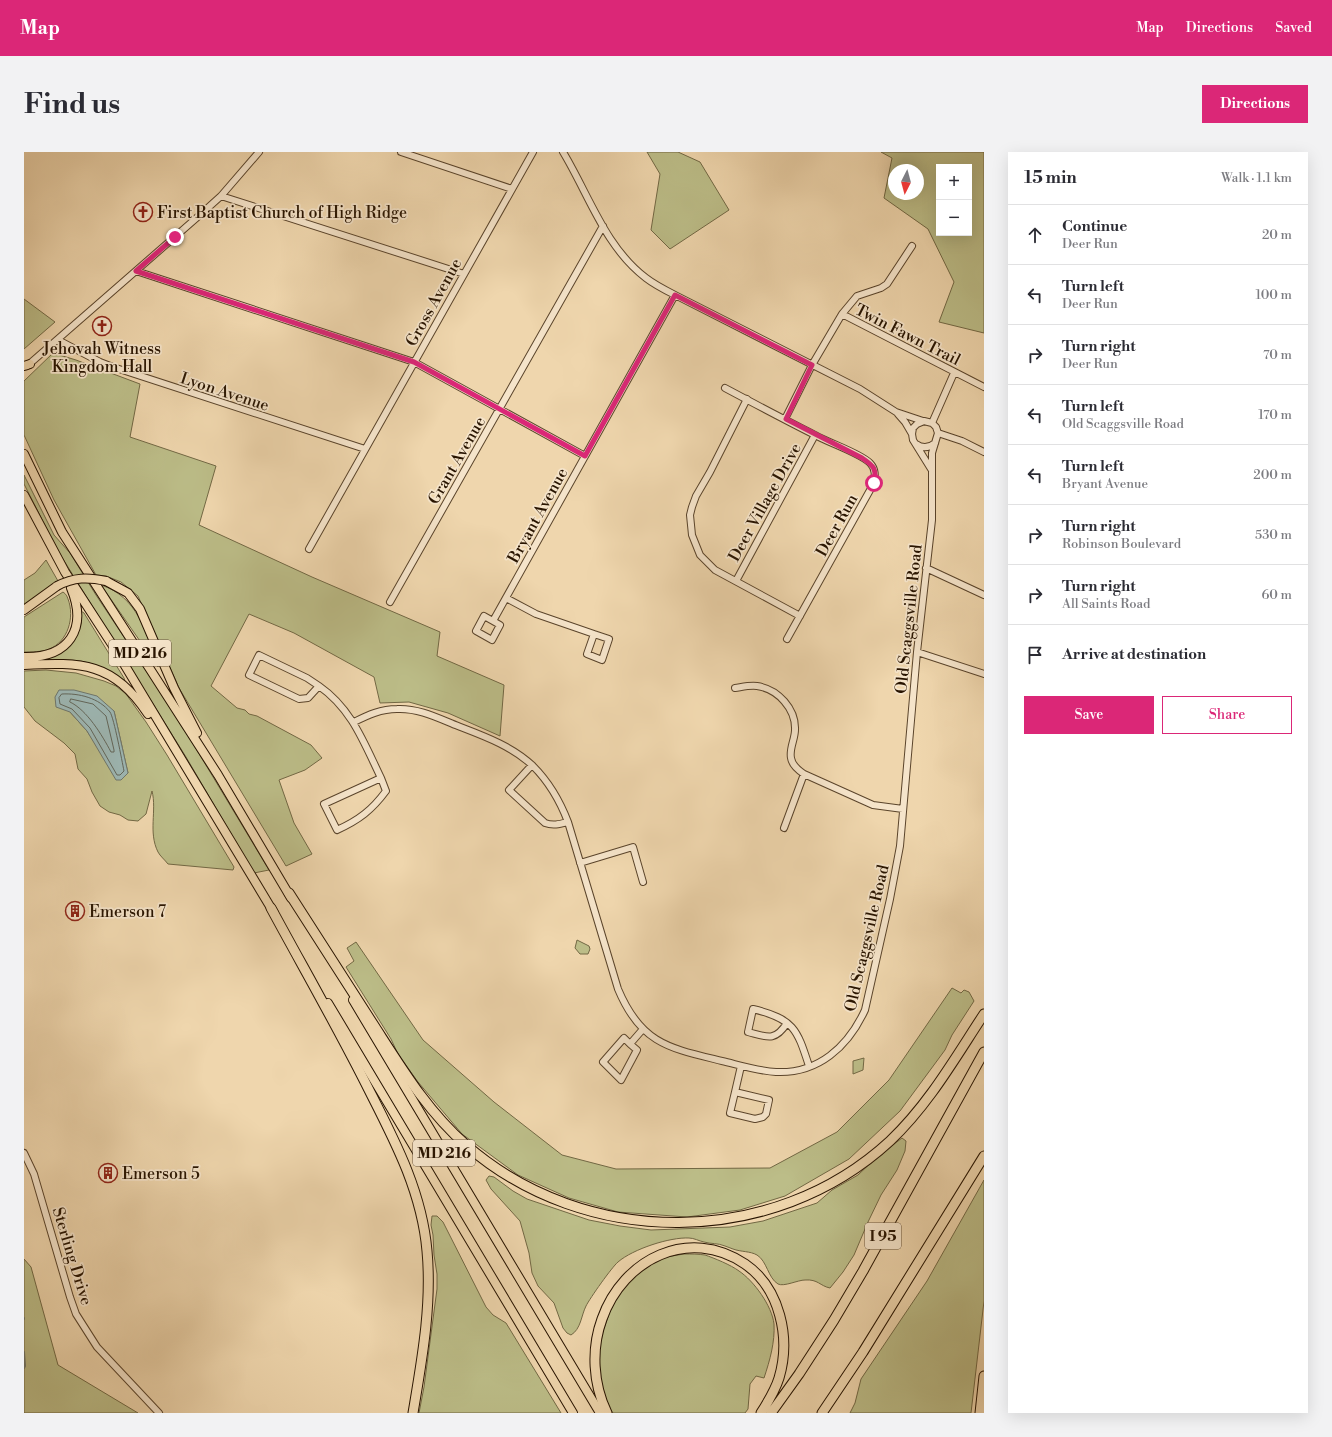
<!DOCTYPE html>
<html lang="en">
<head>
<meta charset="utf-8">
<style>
	body { margin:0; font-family:"Libre Bodoni",serif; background:#f2f2f3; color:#2b2b33 }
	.controls { position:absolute; right:12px; top:12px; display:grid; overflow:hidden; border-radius:0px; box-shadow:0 4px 16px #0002 }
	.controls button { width:36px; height:36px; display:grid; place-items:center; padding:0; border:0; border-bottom:1px solid #e1e1e2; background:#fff; color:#2b2b33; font:20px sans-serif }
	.compass { position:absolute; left:864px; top:12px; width:36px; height:36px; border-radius:50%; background:#fff; box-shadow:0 4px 16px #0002; rotate:186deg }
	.stop { position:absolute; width:12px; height:12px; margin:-9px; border:3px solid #db2777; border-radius:50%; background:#fff }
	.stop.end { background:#db2777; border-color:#fff; box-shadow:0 1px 4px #0008 }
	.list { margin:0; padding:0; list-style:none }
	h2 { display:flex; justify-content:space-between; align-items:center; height:52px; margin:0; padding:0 16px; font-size:17px }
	h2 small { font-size:13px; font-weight:400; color:#7c7c81 }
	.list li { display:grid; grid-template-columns:26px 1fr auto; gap:12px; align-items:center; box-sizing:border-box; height:60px; padding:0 16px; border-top:1px solid #e1e1e2 }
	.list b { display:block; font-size:15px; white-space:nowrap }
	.list p { margin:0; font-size:13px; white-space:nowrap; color:#7c7c81 }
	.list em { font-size:13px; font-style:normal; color:#7c7c81 }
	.actions { display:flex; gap:8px; padding:12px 16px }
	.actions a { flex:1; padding:9px 0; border:1px solid #db2777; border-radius:0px; text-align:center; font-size:14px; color:#db2777 }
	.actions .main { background:#db2777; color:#fff }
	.icon { flex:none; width:22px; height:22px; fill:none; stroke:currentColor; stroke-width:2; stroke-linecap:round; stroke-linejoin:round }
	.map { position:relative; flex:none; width:960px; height:1261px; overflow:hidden; border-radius:0px }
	header { display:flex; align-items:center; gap:24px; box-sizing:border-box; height:56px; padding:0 20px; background:#db2777; color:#fff }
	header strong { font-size:19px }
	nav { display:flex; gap:22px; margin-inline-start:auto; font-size:14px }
	.intro { display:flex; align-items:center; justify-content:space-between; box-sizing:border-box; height:96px; padding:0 24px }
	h1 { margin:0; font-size:28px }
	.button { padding:10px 18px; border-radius:0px; background:#db2777; color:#fff; font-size:14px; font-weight:700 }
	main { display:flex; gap:24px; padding:0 24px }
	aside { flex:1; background:#fff; border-radius:0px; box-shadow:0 4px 16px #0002 }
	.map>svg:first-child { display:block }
	.green { fill:#bcbd88; stroke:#726844; fill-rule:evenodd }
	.water { fill:#9db7b4; stroke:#6e766c }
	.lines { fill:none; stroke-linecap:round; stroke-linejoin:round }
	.shore { stroke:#62665a; stroke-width:1 }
	.stream { stroke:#6e766c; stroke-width:2 }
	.minor-casing { stroke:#5a442b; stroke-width:8 }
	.major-casing { stroke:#281400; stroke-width:10 }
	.highway-casing { stroke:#281400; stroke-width:11 }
	.minor { stroke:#f5e4ca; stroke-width:6 }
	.major { stroke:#efd6ad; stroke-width:8 }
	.highway { stroke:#efd6ad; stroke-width:9 }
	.major-bridge-casing { stroke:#281400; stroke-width:10; stroke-linecap:butt }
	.major-bridge { stroke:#efd6ad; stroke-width:8 }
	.route { stroke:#db2777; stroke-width:5 }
	.labels { text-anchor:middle; stroke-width:3.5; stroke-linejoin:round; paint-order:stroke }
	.shield { fill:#f5e4ca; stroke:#66523d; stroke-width:1 }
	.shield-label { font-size:15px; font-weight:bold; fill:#281400 }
	.poi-label { font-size:16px; fill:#281400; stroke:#f5e4ca; text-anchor:start }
	.street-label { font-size:16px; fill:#281400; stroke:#f5e4ca }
</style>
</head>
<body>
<header>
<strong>Map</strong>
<nav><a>Map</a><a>Directions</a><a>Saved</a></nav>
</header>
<div class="intro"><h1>Find us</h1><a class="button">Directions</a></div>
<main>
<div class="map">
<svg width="960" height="1261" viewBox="0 0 960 1261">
	<rect width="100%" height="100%" fill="#efd6ad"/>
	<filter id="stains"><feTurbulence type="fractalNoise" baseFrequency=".005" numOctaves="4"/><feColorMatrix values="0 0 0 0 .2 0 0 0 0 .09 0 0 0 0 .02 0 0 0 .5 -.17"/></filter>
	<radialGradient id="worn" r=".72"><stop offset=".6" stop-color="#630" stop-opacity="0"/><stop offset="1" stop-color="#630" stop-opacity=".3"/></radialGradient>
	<path class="green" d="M623,0H654L676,10L705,58L646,97L627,78L636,22Z
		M857,0H960V181L915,170L930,130L904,77L860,46L868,6ZM915,15H945V81H915ZM870,18H894V42H870Z
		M0,147L31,170L0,197Z
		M29,201L52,208L116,232L106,285L192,314L175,373L288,425L416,480L413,504L480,533L476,584L424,561L385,550L356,551L350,525L270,481L225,462L187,534L213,556L221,558L225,562L233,564L287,593L298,606L281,618L255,628L270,671L288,702L262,714L155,536L114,444L97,430L82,424L72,423L30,348L0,283V229Z
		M0,323L30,383L46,401L72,443L153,565L245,718L230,721L162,605L34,399L0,332Z
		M22,408L34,429L0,454V428L11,421Z
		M77,433C114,445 121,480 135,512L134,515Z
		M39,440C42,442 43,444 44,447C51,465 44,490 25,497C18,500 7,500 0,500V465Z
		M57,459L60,461L100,526L101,529C89,523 77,514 65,511C44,505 21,509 0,511V508L36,500Z
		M22,518L52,521L80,529L92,534L102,542L122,570L143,603L210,715L209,718L144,712C141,708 136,704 134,700C124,680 133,659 128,639L122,662L114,669L104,668L96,663L85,660L76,654L68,640L63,627L54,617L51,602L40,591L11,569L0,555V519ZM90,559L104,621L78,602L63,579L46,560Z
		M553,788L565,794L566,797L564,802H556L551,796Z
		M332,790L399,888L470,950L538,1003L592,1017L746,1016L813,980L865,928L928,836L937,841L940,838L945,840L950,849L928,883L921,898L876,959L825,1007L761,1044L716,1058L663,1065L594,1060L545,1046L494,1023L438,982L394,930L374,902L367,887L322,815L330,809L323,796Z
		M840,906L839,918L829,922V909Z
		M878,986L882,989L881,999L873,1018L857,1043L844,1070L830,1103L819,1120L806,1136C796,1134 794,1127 781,1128C774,1128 760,1135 754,1132C744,1126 743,1109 733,1103C726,1099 717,1100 709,1097C706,1096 704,1095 701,1094C694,1091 687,1092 680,1090C675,1089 670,1086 665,1086C646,1085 609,1097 594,1110C588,1115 566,1146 562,1154C557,1164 557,1177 547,1183L543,1181L539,1176L530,1151L514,1134L508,1121L505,1101L496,1069L467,1037L462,1028L465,1024L470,1025L489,1039L503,1047L565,1068L596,1074L627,1078L706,1075L739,1069L793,1051L808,1038L834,1023L853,1005Z
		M960,1028V1149L947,1261H826L831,1251L837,1227L903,1129Z
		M408,1064H413L419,1070L462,1155L469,1163L482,1171L537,1261H395L400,1235L413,1137V1122L410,1103L409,1083L407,1073Z
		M660,1102C667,1102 675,1102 681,1103C690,1106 707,1113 715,1119C730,1129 748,1154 750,1172C751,1190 746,1208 740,1226L732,1224L726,1232L724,1257L721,1261H589L581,1250L575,1227V1199L577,1185L586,1159L595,1142L604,1129L636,1106Z
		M0,1107L7,1115L34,1213L114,1261H0Z"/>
	<path class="water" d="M35,538H50L73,544L90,559L104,621L97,628H92L63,579L46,560L32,555L31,545Z"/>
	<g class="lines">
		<path class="shore" d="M38,542C55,541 75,546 86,560C90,566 98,609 100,619L96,623H93L66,576L48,557L36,552L35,546Z
			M47,547L69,552L82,564L90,598V600H87C78,583 63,558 46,550Z"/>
		<path class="stream" d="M0,1166V1167
			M0,1200L1,1214L0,1216"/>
		<defs>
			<path id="minor" d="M377,0L488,37
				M539,0C565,43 581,95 622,126C631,133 641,138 651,143L836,237L872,260L899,269
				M197,44L440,122
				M112,119L390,210L561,304
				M818,162L960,235
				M34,188L76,210L89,215L341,297
				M3,214L177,62L197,44L235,0
				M701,236C731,252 761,268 791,283C805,291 836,301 846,311C852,317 851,324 850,331L763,487
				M723,247L686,320L672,344L668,355L666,363L668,383L676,403L691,418L776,464
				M874,262L881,270L888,282
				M761,267L788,213L818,162L833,144L857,136L863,132L888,94
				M908,271L930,221
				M914,281L938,289L960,300
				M892,292C899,297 905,296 911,291
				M285,397L509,0
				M902,416L960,443
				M712,429L791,283
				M482,446L512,462L570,482L563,502L578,508L585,487L570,482
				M366,450L579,74
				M469,469L476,473L468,488L452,479L460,464L469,469L651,143
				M893,500L960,522
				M295,534L283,526L235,503L225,523L275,547L284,546L295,534C328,557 340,591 357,626L300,652L313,678C335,668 348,658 362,639L357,626
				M711,536C718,535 726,533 733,534C754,537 772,557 771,578C771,587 765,597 767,606C768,613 774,618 780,622L849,653L879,657
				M330,570C344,563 357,557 373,557C395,556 414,566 434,574C460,584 488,594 509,614C525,630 536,649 544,670L594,837C617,892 645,896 698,909C715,913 734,919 752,920C794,922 824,895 841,858L866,747L876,694L893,500L908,368V301L914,281L912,275L908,271L900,269L893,272L889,276L888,282L889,288L907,317
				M508,613L485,638L521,671C529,674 536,672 544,670
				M760,676L780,622
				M556,711L609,695L619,730
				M763,871C751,890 743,885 724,880L729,857C770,867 773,877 785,914
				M606,892L613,898L597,928L579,910L600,886L606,892L619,877
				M711,940L706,961L731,967L739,965L742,962L745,948L711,940L717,914
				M0,1001L10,1022L46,1145L52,1162L73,1195L135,1261"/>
			<path id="major" d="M0,214L6,212
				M0,302L38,380L194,623L267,746
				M0,343L41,420L91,497L250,761
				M82,429L104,441L116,457L150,536L173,581
				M0,458L33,434
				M0,505C45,506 64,477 47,436
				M0,513C58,510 89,510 124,562
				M329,848L576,1261
				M304,851L549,1261"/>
			<path id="highway" d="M265,741C294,786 322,830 351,875C378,917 404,960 442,993C561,1097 749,1097 866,989C905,952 931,906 960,862
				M247,756C280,817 314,876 345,938C371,989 398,1040 403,1099C408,1153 398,1207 389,1261
				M583,1261C569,1232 567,1197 578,1167C599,1107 665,1074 721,1112C756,1136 767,1186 755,1226C751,1239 744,1250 737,1261
				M747,1261L775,1222L810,1168L839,1119L960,900
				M798,1261L839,1200L960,1004
				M956,1261L960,1224"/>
		</defs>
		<use href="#minor" class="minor-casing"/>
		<use href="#major" class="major-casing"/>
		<use href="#highway" class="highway-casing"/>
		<use href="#minor" class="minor"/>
		<use href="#major" class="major"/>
		<use href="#highway" class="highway"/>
		<defs>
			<path id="major-bridge" d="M33,434C50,425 64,425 82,429"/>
		</defs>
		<use href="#major-bridge" class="major-bridge-casing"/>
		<use href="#major-bridge" class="major-bridge"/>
	</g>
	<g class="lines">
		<path class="route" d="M151,85L112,119L390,210L561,304L651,143L788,213L762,267L838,306C850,314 853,317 850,331"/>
	</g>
	<defs>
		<symbol id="church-ring" viewBox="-11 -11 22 22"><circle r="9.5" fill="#f5e4ca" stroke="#8f2418" stroke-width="1.5"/><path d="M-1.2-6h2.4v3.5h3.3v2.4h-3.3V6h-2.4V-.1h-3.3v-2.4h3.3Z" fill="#8f2418"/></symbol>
		<symbol id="building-ring" viewBox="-11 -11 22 22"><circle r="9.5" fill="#f5e4ca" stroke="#8f2418" stroke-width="1.5"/><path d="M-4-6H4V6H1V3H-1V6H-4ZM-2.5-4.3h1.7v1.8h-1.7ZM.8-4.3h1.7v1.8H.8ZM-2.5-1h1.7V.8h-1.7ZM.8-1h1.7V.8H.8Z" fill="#8f2418"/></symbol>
	</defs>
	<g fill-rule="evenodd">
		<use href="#church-ring" x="108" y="49" width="22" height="22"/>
		<use href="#church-ring" x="67" y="163" width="22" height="22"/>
		<use href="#building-ring" x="40" y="748" width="22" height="22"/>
		<use href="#building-ring" x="73" y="1010" width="22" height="22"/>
	</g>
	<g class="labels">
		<g class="shield">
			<rect x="85" y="488" width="62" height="26" rx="3"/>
			<rect x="389" y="988" width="62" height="26" rx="3"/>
			<rect x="841" y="1071" width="36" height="26" rx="3"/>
		</g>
		<g class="shield-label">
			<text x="116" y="506">MD 216</text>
			<text x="420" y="1006">MD 216</text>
			<text x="859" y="1089">I 95</text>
		</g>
		<g class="poi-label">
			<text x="133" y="66">First Baptist Church of High Ridge</text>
			<text x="78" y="202" text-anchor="middle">Jehovah Witness<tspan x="78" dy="18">Kingdom Hall</tspan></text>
			<text x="65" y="765">Emerson 7</text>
			<text x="98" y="1027">Emerson 5</text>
		</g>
		<g class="street-label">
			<text transform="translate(409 150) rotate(-61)" y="6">Gross Avenue</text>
			<text transform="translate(884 182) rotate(27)" y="6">Twin Fawn Trail</text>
			<text transform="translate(201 239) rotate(18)" y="6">Lyon Avenue</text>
			<text transform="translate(432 308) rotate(-60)" y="6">Grant Avenue</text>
			<text transform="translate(740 350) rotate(-61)" y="6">Deer Village Drive</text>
			<text transform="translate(513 363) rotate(-61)" y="6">Bryant Avenue</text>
			<text transform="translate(812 373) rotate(-61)" y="6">Deer Run</text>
			<text transform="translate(884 467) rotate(-84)" y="6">Old Scaggsville Road</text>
			<text transform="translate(842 786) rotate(-77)" y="6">Old Scaggsville Road</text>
			<text transform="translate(49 1104) rotate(73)" y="6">Sterling Drive</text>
		</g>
	</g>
	<rect width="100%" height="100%" filter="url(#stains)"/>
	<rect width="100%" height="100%" fill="url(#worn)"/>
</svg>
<div class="controls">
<button>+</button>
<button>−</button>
</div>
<svg class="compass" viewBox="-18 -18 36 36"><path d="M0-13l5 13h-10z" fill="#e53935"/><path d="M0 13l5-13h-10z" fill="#7c7c81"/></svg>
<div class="stop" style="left:850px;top:331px"></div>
<div class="stop end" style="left:151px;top:85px"></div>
</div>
<aside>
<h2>15 min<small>Walk · 1.1 km</small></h2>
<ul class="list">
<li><svg class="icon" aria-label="ahead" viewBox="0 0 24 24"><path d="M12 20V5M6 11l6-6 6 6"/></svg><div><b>Continue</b><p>Deer Run</p></div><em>20 m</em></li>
<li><svg class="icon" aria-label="left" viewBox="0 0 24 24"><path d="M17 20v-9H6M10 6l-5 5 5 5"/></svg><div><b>Turn left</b><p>Deer Run</p></div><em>100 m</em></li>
<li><svg class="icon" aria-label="right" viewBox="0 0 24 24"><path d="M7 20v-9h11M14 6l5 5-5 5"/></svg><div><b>Turn right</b><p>Deer Run</p></div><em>70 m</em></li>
<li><svg class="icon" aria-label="left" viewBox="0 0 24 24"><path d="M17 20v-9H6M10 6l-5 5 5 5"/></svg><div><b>Turn left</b><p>Old Scaggsville Road</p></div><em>170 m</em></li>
<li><svg class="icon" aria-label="left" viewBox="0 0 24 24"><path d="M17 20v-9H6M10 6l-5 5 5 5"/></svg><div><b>Turn left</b><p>Bryant Avenue</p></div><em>200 m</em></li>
<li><svg class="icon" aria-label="right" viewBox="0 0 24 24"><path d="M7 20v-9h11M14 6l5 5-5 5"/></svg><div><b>Turn right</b><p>Robinson Boulevard</p></div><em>530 m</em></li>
<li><svg class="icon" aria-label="right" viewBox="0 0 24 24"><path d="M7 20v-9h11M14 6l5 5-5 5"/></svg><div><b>Turn right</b><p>All Saints Road</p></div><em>60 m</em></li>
<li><svg class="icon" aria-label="arrive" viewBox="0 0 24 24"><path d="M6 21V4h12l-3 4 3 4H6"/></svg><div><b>Arrive at destination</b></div></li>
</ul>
<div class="actions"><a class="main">Save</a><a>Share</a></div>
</aside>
</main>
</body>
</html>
